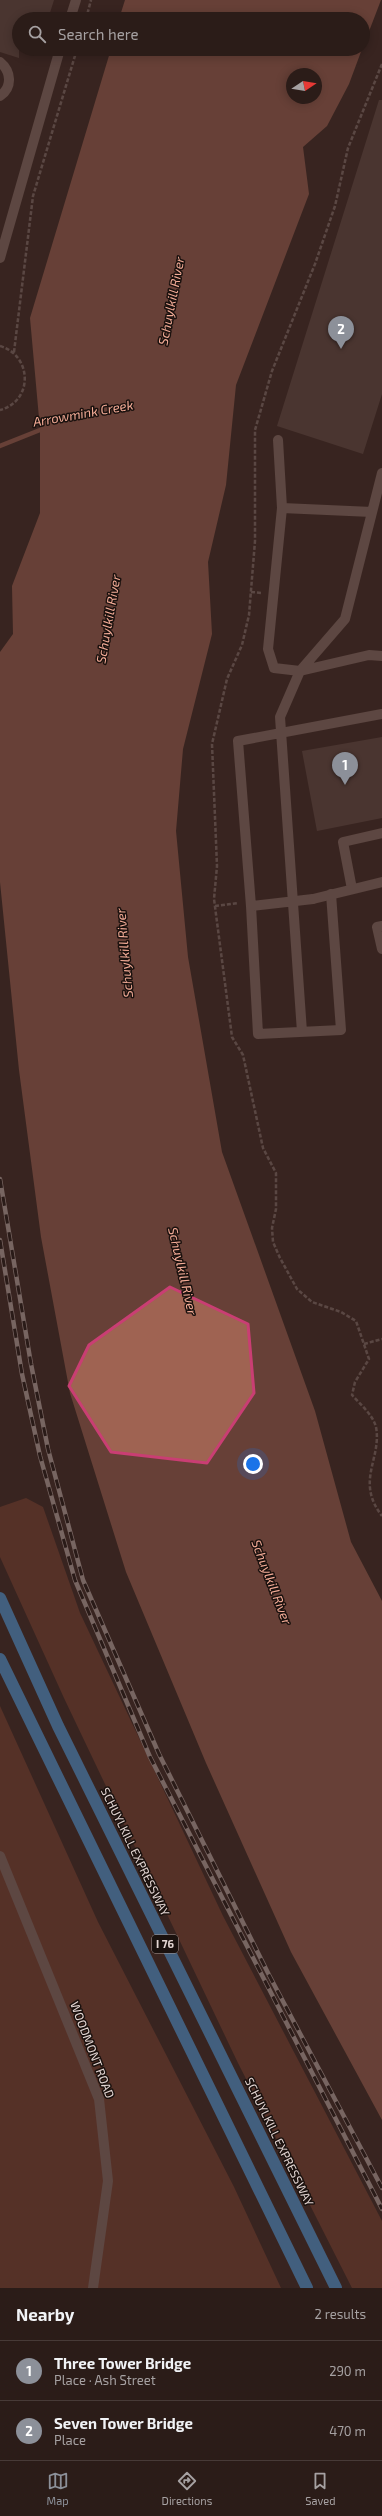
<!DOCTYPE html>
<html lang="en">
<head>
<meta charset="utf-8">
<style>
	body { margin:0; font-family:"Exo 2",sans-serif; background:#372925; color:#f1f3f6 }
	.compass { position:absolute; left:286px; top:68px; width:36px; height:36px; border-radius:50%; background:#2b1c18; box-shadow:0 2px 10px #0003; rotate:78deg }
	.you { position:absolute; left:253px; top:1464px; width:14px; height:14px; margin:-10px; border:3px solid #fff; border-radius:50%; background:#1a73e8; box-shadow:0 0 0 6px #1a73e833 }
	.badge { display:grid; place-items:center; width:26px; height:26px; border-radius:50%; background:#8c9099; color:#fff; font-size:13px; font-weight:700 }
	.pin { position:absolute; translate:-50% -33px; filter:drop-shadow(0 1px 2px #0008) }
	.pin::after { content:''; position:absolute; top:21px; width:14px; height:12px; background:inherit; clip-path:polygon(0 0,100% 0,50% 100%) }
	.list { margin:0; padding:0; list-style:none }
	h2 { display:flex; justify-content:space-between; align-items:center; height:52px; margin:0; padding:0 16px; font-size:17px }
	h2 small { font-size:13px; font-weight:400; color:#a6a1a2 }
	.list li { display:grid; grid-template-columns:26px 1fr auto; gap:12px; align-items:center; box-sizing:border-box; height:60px; padding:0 16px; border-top:1px solid #473a37 }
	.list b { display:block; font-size:15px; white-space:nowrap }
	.list p { margin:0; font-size:13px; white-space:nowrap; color:#a6a1a2 }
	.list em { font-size:13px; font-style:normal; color:#a6a1a2 }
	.icon { flex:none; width:22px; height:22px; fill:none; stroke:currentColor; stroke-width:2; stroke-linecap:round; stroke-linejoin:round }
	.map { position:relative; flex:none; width:382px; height:2288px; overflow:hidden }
	.search { position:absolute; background:#2b1c18; box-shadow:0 2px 10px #0003; left:12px; right:12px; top:12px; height:44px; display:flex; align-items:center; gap:10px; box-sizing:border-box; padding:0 14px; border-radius:22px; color:#a6a1a2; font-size:15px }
	.sheet { height:172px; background:#2b1c18 }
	nav { display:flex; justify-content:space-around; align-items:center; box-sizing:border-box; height:56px; border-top:1px solid #473a37; background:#2b1c18; font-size:11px; color:#a6a1a2 }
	nav a { display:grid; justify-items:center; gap:2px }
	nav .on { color:#8c9099 }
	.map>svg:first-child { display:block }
	.forest { fill:#794030 }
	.water { fill:#9f6352; fill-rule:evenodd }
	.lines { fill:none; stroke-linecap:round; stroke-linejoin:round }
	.stream { stroke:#9f6352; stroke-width:4.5 }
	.building { fill:#604a44 }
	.path { stroke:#83726e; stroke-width:2.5; stroke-dasharray:4 2; stroke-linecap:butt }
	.service { stroke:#89716a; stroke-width:10 }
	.minor { stroke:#89716a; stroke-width:10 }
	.motorway { stroke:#4ea6ef; stroke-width:12 }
	.rail-casing { stroke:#c3b3b0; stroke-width:4.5 }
	.rail { stroke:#1a110e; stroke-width:3; stroke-dasharray:9; stroke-linecap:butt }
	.marked { fill:none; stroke:#c93e73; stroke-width:3; stroke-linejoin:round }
	.labels { text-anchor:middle; stroke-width:3; stroke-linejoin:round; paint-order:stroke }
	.shield { fill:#1a110e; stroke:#a79b98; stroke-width:1 }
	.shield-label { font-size:11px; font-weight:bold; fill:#e4d6d3 }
	.street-label { font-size:12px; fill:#e4d6d3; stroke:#1a110e }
	.water-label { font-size:13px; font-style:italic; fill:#f4ac97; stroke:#1a110e }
</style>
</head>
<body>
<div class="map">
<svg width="382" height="2288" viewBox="0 0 382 2288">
	<rect width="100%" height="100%" fill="#392520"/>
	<path class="forest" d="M26,1498L43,1507L80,1613L223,1916L382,2221V2288H352L238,2063L64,1698L0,1557V1507Z
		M0,1706L98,1922L234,2187L281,2288H0Z"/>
	<path class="water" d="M125,0H381L363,47V19H119Z
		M111,49H362L349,84L327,126L303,147L309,194L236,385L226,485L208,562L212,634L183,749L176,831L188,957L222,1152L315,1411L351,1542L382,1601V2120L291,1952L206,1763L126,1572L70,1393L41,1237L19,1070L0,882V652L13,634L12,586L40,513V429L30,318ZM292,74H316V98H292Z"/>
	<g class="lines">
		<path class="stream" d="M0,446L45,428"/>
	</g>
	<path class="building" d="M0,0H54L48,19H19V58L0,52Z
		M379,100H382V394L363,454L277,426Z
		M382,737V818L317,831L302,751Z"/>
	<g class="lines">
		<path class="path" d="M86,19L91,0
			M382,64L348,148L335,206L315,264L272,371L255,430V541L249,615L242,645L227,679L212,744L217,866L214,899L232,1037L243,1055L263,1148L276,1173V1209L272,1228L273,1242L280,1258L297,1289L312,1302L341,1312L356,1321L369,1359L355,1382L352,1395C360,1404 373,1415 376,1427C382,1459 355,1481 382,1516
			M0,346C32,355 34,401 0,410
			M14,352L33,196L77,49
			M251,592L262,593
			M215,906L238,903
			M364,1344L382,1339"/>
		<path class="service" d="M70,19L76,0
			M0,62C11,71 13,87 0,96
			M0,258L60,49
			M278,440L282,508L268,649L274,668L300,671L369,655L382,656
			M282,508L372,512
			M352,889L343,842L382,833
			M313,899L251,906L258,1034L341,1030L331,894
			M251,906L238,741L382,714
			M382,926L377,927L382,949
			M302,1032L280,717L300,671L345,619L382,473
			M0,1856L99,2099L108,2181L93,2288"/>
		<path class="minor" d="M313,899L382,882"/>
		<path class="motorway" d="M0,1598L58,1726L336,2288
			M0,1659L307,2288"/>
		<defs>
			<path id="rail" d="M0,1179L31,1364L48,1449L83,1580L159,1754L269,1975L382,2188
				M0,1240L22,1374L40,1456L75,1580L150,1757L382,2209"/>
		</defs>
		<use href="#rail" class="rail-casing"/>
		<use href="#rail" class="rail"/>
	</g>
	<path d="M0 0H382V2288H0ZM170,1287L248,1324L254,1393L207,1463L111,1452L69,1386L89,1345Z" fill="#392520" fill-opacity=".55" fill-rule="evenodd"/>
	<path class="marked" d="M170,1287L248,1324L254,1393L207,1463L111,1452L69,1386L89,1345Z"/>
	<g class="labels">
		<rect class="shield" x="152" y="1935" width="26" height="18" rx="3"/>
		<g class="shield-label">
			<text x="165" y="1948">I 76</text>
		</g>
		<g class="street-label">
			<text transform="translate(135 1852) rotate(64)" y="4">SCHUYLKILL EXPRESSWAY</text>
			<text transform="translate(92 2050) rotate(69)" y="4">WOODMONT ROAD</text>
			<text transform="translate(279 2142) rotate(64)" y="4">SCHUYLKILL EXPRESSWAY</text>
		</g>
		<g class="water-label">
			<text transform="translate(171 301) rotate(-79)" y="5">Schuylkill River</text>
			<text transform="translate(83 413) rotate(-10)" y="5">Arrowmink Creek</text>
			<text transform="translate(108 619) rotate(-80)" y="5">Schuylkill River</text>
			<text transform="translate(124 953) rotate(-95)" y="5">Schuylkill River</text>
			<text transform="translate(183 1271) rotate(77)" y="5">Schuylkill River</text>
			<text transform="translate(272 1582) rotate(69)" y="5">Schuylkill River</text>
		</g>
	</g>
</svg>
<svg class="compass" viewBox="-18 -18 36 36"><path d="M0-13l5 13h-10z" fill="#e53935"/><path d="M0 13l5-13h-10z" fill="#a6a1a2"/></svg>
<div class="you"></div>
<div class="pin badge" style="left:345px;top:785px">1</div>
<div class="pin badge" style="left:341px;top:349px">2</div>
<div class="search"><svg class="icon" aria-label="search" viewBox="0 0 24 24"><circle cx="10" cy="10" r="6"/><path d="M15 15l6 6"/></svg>Search here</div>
</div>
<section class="sheet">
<h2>Nearby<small>2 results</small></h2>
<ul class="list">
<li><span class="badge">1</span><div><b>Three Tower Bridge</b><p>Place · Ash Street</p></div><em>290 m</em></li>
<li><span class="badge">2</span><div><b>Seven Tower Bridge</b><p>Place</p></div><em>470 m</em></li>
</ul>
</section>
<nav>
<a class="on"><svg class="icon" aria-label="map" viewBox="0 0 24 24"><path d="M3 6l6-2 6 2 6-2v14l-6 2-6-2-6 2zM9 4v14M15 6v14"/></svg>Map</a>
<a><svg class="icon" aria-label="directions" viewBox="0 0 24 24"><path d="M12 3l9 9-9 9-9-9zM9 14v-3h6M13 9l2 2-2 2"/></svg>Directions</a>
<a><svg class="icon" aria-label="saved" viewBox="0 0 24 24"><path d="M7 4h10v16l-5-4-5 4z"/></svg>Saved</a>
</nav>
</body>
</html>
